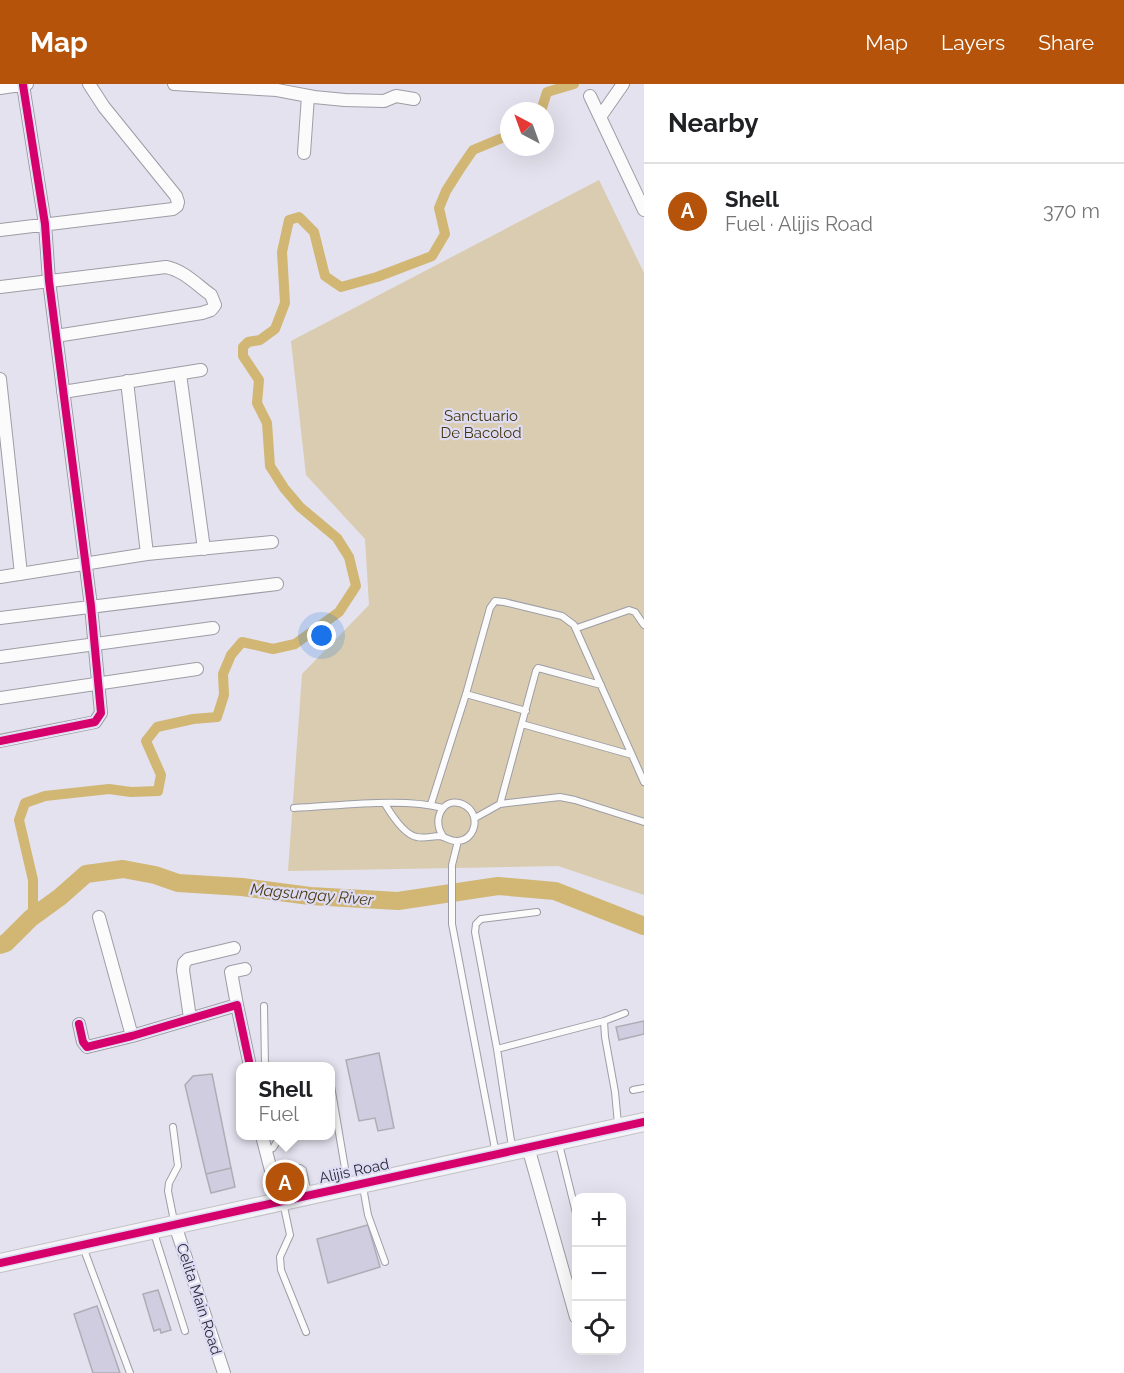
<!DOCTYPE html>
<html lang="en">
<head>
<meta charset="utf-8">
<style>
	body { margin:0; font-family:Raleway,sans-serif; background:#f6f6f6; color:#202124 }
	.controls { position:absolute; right:18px; bottom:18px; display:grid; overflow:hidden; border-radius:12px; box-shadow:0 6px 24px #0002 }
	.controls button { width:54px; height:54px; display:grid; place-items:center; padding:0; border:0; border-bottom:2px solid #e0e0e0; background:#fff; color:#202124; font:30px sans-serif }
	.compass { position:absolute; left:500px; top:18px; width:54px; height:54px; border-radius:50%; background:#fff; box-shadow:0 6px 24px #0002; rotate:319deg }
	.you { position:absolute; left:322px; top:552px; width:21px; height:21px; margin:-15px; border:4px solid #fff; border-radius:50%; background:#1a73e8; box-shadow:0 0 0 9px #1a73e833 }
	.badge { display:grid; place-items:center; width:39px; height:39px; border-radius:50%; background:#b45309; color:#fff; font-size:20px; font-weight:700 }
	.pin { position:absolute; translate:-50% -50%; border:3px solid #fff; box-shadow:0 2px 6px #0006 }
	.popup { position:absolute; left:236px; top:978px; width:99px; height:78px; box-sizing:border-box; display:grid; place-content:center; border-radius:12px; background:#fff; filter:drop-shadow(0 2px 4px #0005); font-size:20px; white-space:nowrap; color:#757577 }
	.popup b { font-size:22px; color:#202124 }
	.popup::after { content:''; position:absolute; left:50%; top:100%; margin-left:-12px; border:12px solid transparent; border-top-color:#fff }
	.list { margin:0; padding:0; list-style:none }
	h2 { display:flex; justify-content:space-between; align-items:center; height:78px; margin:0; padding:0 24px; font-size:26px }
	h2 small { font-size:20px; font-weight:400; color:#757577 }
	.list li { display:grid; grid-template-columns:39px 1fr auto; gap:18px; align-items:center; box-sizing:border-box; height:96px; padding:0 24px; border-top:2px solid #e0e0e0 }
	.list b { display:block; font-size:22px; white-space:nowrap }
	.list p { margin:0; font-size:20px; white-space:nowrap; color:#757577 }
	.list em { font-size:20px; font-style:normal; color:#757577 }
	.icon { flex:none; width:33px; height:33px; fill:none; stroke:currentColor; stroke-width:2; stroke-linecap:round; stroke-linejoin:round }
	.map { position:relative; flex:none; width:644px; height:1289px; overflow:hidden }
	header { display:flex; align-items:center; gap:36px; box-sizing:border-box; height:84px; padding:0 30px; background:#b45309; color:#fff }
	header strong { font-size:28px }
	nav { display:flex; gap:33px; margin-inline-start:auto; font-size:21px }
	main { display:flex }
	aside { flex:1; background:#fff }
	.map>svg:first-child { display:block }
	.green { fill:#daccb0 }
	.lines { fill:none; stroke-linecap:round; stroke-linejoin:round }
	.canal { stroke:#d1b674; stroke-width:10 }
	.river { stroke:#d1b674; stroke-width:18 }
	.building { fill:#d0cde0; stroke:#aeadb6; stroke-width:1.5 }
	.service-casing { stroke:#9d9da5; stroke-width:8 }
	.minor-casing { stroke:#9d9da5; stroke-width:14 }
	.primary-casing { stroke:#c2c2c8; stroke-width:20 }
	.service { stroke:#fbfbfc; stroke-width:6 }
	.minor { stroke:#fbfbfc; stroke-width:12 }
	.primary { stroke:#f3f3f8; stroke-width:18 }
	.cycleway-casing { stroke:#dedcf4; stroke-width:11 }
	.cycleway { stroke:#d6006c; stroke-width:8 }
	.labels { text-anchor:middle; stroke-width:4.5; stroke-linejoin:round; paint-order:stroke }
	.park-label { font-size:15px; fill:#45360b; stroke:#dedcf4 }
	.street-label { font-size:15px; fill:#2b2a33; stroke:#dedcf4 }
	.water-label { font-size:16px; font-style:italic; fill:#4d3d14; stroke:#dedcf4 }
</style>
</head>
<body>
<header>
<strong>Map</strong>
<nav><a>Map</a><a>Layers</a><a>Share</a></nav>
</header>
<main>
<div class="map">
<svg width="644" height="1289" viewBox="0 0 644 1289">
	<rect width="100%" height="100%" fill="#e3e2ee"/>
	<path class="green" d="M599,96L644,189V811L558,782L288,787L302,590L369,521L365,455L306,391L291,257Z"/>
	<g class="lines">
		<path class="canal" d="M541,27L547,8L574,0
			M31,834L33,829V796L19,736L25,719L45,712L109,705L131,708L158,707L161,691L146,657L157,643L193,635L217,633L224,611L223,590L231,571L242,558L273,565L295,560L339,528L356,502L349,473L337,454L300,423L284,404L270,382L267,339L257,319L259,296L243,272V263L248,258L260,256L275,245L285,219L282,168L289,136L299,133L314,148L325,192L341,203L377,193L432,172L445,150L439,124L446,107L460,85L473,66L509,51"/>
		<path class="river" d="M0,861L6,859L31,834L60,813L86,790L123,785L155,791L178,799L242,803L310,812L398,817L498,802L555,807L644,842"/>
	</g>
	<path class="building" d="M644,937V950L619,956L616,943Z
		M379,969L394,1044L378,1047L375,1034L359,1037L346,976Z
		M212,990L231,1084L206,1090L185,1001L193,992Z
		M231,1084L235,1103L211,1109L206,1090Z
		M289,1089L293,1105L282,1107L278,1092Z
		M368,1141L380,1183L328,1199L317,1155Z
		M158,1206L171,1246L161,1249L160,1245L154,1247L143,1210Z
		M97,1222L120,1289H93L74,1230Z"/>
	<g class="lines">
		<defs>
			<path id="service" d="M577,544L629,526L635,528L644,541
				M466,610L526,627
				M522,640L632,671
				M385,720C391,730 404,751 417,753C424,755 432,752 440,752C446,753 451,758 458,757C475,756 481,732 466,722C446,709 430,734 443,752
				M431,720L466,610L490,524L495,517L504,518L562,532L574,541L644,698
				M500,720L536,587L538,584L542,585L601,601
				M294,724C338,722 403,713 443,724
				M475,734L500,720L560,713L575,716L644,738
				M458,757L452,781V840L496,1070
				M264,922L265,982
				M604,937L605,953L615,1008L618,1040
				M497,965L475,848L476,840L481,835L537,828
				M330,996L348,1102
				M633,1006L644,1004
				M173,1043L178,1082L169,1099L168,1107L174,1137
				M559,1060L576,1129
				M512,1063L497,965L604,937L625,929
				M266,1067L273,1064L278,1056L289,1052
				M273,1091L300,1084L303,1086L308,1110
				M363,1103L368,1131L385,1178
				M283,1118L290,1151L280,1173L281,1186L306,1248
				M154,1149L185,1247
				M83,1163L130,1289"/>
			<path id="minor" d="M174,0L277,6L314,13L345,16L384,17L396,12L414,15
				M0,4L27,0
				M590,12L644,126
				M600,33L623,0
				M304,69L308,12
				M0,146L173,125L177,122L178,118L176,112L104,23L89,0
				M0,203L166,183C183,186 197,201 211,211L215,221L211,226L202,229L56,252
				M180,290L204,465
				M0,295L21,490
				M127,297L147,470
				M63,308L201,286
				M0,493L147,470L272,458
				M0,534L277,500
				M0,573L213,544
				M0,614L197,585
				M0,657L95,638L101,629L91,522L49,197L45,140L23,1
				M99,833L132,952
				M237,921L231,888L245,885
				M190,934L183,886L184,879L188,875L234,864
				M79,940L83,958L87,963L132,952L237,921L250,982
				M262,1052L279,1117
				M528,1063L576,1233
				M175,1141L224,1289"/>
			<path id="primary" d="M0,1179L644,1038"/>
		</defs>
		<use href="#service" class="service-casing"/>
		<use href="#minor" class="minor-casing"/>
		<use href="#primary" class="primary-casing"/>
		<use href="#service" class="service"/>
		<use href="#minor" class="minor"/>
		<use href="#primary" class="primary"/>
		<defs>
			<path id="cycleway" d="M0,657L95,638L101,629L91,522L49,197L45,140L23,1
				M79,940L83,958L87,963L132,952L237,921L250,982
				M0,1179L644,1038"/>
		</defs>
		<use href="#cycleway" class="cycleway-casing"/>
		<use href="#cycleway" class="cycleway"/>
	</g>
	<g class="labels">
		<g class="park-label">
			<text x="481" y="337">Sanctuario<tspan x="481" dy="17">De Bacolod</tspan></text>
		</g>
		<g class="street-label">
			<text transform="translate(354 1087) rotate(-12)" y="5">Alijis Road</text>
			<text transform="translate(199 1215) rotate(72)" y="5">Celita Main Road</text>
		</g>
		<g class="water-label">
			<text transform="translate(312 810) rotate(5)" y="6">Magsungay River</text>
		</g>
	</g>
</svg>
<div class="controls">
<button>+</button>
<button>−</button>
<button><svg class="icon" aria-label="locate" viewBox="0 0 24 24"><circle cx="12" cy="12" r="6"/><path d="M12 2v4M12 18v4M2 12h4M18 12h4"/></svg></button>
</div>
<svg class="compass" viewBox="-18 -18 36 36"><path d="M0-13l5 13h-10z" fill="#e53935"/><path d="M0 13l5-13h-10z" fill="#757577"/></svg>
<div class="you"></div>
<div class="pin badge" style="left:285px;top:1098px">A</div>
<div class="popup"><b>Shell</b>Fuel</div>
</div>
<aside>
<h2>Nearby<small></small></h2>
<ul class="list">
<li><span class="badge">A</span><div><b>Shell</b><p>Fuel · Alijis Road</p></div><em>370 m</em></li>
</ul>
</aside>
</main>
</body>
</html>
